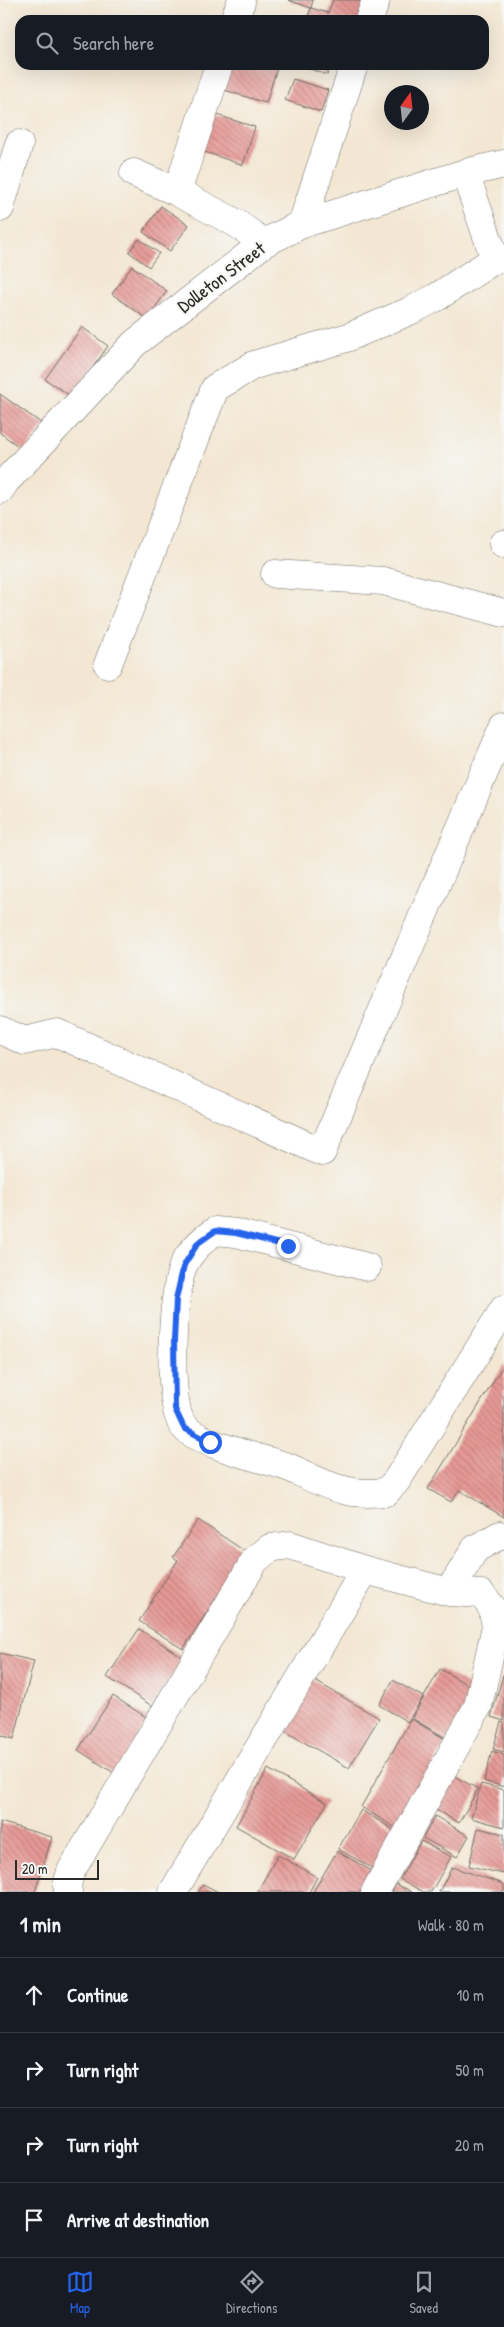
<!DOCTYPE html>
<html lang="en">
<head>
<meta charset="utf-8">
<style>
	body { margin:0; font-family:"Patrick Hand",sans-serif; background:#242831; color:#f1f3f6 }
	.compass { position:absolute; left:384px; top:85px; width:45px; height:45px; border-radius:50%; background:#171b24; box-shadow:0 5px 20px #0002; rotate:15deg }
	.scale { position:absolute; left:15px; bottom:12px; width:84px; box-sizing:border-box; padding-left:5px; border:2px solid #2b2b2b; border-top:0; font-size:14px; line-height:18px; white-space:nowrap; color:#2b2b2b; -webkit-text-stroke:4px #f6f6f2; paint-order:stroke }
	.stop { position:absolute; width:15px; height:15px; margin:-11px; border:4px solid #2563eb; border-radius:50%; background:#fff }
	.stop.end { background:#2563eb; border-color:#fff; box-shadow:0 1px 5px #0008 }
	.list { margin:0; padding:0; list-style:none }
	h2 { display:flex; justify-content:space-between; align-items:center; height:65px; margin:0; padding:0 20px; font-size:21px }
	h2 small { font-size:16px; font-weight:400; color:#9ea1a6 }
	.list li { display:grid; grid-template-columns:32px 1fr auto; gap:15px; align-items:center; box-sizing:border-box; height:75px; padding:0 20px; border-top:1px solid #363941 }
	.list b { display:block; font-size:19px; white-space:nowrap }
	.list em { font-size:16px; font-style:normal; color:#9ea1a6 }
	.icon { flex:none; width:28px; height:28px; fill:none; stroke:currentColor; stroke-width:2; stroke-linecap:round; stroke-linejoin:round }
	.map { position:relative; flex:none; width:504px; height:1892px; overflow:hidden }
	.search { position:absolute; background:#171b24; box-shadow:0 5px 20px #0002; left:15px; right:15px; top:15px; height:55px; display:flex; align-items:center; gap:12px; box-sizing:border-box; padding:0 18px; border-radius:15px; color:#9ea1a6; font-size:19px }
	.sheet { height:365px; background:#171b24 }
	nav { display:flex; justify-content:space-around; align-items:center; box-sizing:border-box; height:70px; border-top:1px solid #363941; background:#171b24; font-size:14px; color:#9ea1a6 }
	nav a { display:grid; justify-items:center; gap:2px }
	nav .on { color:#2563eb }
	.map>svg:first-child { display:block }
	.building { fill:url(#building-back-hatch) }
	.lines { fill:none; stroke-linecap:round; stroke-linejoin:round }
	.minor-casing { stroke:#716d66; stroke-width:29 }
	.minor { stroke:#fff; stroke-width:28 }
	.route { stroke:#2563eb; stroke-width:6 }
	.labels { text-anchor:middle; stroke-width:4; stroke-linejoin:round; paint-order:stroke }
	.street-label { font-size:19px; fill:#2b2b2b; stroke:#f6f6f2 }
</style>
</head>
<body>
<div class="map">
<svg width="504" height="1892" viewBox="0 0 504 1892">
	<defs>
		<pattern id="building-back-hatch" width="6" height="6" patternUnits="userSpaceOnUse" patternTransform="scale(1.25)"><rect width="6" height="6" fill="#e79a97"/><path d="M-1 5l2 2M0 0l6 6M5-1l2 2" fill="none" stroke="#bb7e7b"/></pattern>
	</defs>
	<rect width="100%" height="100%" fill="#f6f6f2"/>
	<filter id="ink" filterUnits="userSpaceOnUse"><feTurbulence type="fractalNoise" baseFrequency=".02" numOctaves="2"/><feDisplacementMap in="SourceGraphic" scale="10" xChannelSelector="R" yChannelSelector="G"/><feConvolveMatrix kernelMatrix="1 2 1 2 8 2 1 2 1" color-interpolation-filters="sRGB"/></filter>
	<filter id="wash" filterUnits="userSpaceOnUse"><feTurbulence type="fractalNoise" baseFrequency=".0096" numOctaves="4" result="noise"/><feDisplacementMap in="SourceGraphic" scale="20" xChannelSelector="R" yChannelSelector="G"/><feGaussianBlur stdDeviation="1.12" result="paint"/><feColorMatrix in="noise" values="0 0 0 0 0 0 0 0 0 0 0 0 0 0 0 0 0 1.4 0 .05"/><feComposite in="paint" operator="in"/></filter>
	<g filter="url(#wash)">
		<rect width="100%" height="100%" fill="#f3e7d3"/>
		<g id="blocks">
			<path class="building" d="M288,0H313L311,8L328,13L333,0H355L370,5L365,20H307L311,8Z
				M225,65H278L266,103L218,88Z
				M299,65H330L327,75Z
				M293,79L328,90L321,112L285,100Z
				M211,113L255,127L243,165L199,150Z
				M161,206L189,225L170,251L143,232Z
				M139,239L159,253L149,267L129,252Z
				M132,266L167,291L147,319L112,294Z
				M82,327L108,346L72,397L45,379Z
				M0,394L44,425L25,451L0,433Z
				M504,1364V1517L459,1490L451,1502L428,1489Z
				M198,1520L246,1552L183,1649L139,1621L178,1560L173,1557Z
				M139,1629L184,1658L152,1706L107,1677Z
				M0,1653L34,1661L14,1739L0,1735Z
				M440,1669L476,1689L447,1739L412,1718Z
				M503,1675H504V1721L491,1717Z
				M310,1678L379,1718L349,1768L281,1729Z
				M393,1680L423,1697L408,1722L379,1705Z
				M113,1696L149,1719L114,1773L78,1750Z
				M411,1719L447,1740L396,1828L361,1807Z
				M501,1722L504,1723V1752L493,1749Z
				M492,1751L504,1755V1787L484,1781Z
				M268,1769L327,1803L294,1859L236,1826Z
				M454,1776L478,1789L459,1823L436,1810Z
				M481,1784L504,1790V1827L471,1818Z
				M361,1810L396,1831L374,1869L338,1849Z
				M435,1816L469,1836L457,1857L423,1838Z
				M0,1822L52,1837L35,1892H0Z
				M478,1828L504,1834V1874L469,1866Z
				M421,1841L451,1857L431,1892H423L400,1879Z
				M337,1851L372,1871L360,1892H313Z
				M278,1855L317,1877L309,1892H257Z
				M452,1867L504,1884V1892H439Z
				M203,1884L218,1892H198Z
				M396,1884L412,1892H392Z"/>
		</g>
	</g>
	<g filter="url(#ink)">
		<use href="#blocks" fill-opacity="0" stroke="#716d66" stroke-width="1"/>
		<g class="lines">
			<defs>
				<path id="minor" d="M234,20L241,2
					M369,20L376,0
					M219,65L177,192L236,223L264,243
					M134,173L177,192
					M465,173L495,259
					M0,208L19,144
					M302,224L354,65
					M0,490L6,481L135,343L264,243L302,224L465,173L504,164
					M503,544H504
					M275,574L383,581L504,613
					M108,664L215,388L254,365L349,337L412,310L437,297L495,259L504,258
					M0,1030L25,1041L57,1033L322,1152L504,726
					M367,1267L236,1233L215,1231C202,1240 191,1250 184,1264C172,1288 165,1410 185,1428C204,1446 262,1458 288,1467C306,1475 325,1486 344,1490C358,1494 372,1493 386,1492L397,1480L504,1309
					M449,1592L475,1549L500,1535L504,1536
					M68,1892L67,1885L71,1871L255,1560L270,1548L290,1545L365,1570L449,1592L481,1594L492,1607L496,1626L478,1706L375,1892
					M173,1892L365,1570"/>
			</defs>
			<use href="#minor" class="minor-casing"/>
			<use href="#minor" class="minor"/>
		</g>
	</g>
	<g class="lines" filter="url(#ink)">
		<path class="route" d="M210,1442L184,1428L175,1409L174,1340L176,1299L184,1265L198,1243L215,1231L236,1233L288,1246"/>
	</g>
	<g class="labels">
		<g class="street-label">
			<text transform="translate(221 277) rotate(-37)" y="7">Dolleton Street</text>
		</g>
	</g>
</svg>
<svg class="compass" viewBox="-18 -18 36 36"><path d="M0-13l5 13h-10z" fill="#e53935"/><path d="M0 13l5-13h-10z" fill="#9ea1a6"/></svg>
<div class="scale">20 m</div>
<div class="stop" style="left:210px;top:1442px"></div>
<div class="stop end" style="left:288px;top:1246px"></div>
<div class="search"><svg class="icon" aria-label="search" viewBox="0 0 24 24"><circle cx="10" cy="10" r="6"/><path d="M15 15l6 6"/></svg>Search here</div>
</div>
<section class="sheet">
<h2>1 min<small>Walk · 80 m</small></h2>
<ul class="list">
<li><svg class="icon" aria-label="ahead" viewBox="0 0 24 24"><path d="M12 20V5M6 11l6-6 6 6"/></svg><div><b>Continue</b></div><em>10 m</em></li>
<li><svg class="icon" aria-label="right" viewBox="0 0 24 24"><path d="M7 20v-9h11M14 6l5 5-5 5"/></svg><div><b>Turn right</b></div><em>50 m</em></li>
<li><svg class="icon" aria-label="right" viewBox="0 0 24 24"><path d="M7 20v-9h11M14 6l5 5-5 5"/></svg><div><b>Turn right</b></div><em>20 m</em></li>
<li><svg class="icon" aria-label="arrive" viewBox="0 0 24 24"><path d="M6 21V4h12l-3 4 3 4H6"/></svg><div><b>Arrive at destination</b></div></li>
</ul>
</section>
<nav>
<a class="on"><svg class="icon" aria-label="map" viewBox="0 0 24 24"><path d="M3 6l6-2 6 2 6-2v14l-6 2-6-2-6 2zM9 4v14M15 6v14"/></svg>Map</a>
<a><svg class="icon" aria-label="directions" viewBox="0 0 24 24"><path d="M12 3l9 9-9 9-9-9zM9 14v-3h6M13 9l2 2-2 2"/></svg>Directions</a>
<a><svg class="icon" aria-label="saved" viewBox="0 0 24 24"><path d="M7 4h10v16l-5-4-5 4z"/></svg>Saved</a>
</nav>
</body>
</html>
